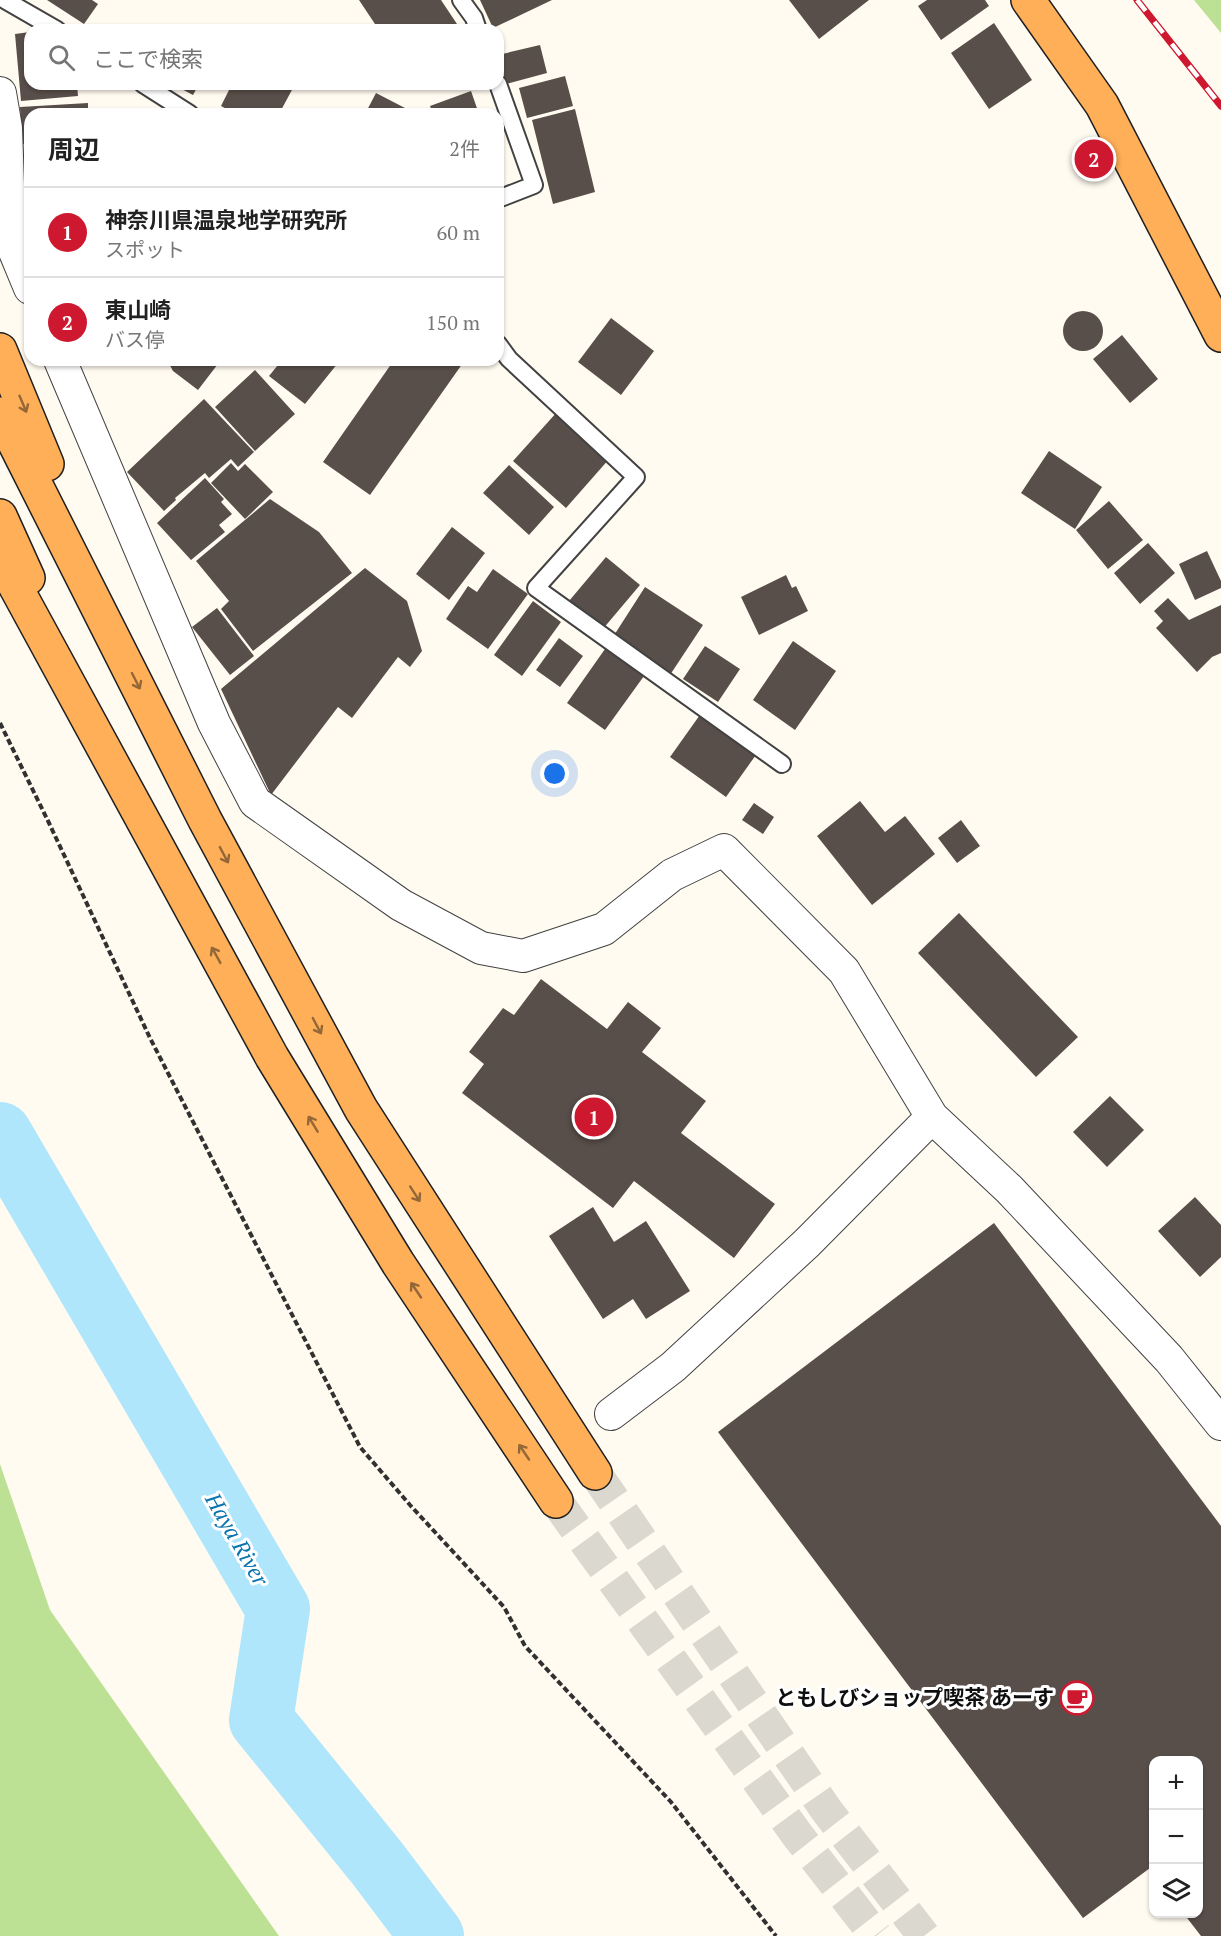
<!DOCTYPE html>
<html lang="ja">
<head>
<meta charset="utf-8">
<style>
	body { margin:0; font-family:"PT Serif","Noto Sans JP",serif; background:#f6f6f6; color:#222 }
	.controls { position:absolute; right:18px; bottom:18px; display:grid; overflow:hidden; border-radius:12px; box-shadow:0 2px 4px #0004 }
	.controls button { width:54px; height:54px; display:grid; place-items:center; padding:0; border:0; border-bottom:2px solid #e0e0e0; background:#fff; color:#222; font:30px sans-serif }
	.you { position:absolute; left:555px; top:774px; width:21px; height:21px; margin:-15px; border:4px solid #fff; border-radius:50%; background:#1a73e8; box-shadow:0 0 0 9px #1a73e833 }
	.badge { display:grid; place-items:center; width:39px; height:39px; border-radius:50%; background:#ce182f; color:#fff; font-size:20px; font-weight:700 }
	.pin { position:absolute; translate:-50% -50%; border:3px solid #fff; box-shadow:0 2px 6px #0006 }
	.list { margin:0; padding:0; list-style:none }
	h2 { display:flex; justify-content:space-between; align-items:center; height:78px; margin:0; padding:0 24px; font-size:26px }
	h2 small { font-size:20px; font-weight:400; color:#767676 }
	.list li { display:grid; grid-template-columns:39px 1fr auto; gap:18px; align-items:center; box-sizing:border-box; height:90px; padding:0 24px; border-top:2px solid #e0e0e0 }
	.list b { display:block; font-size:22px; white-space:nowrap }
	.list p { margin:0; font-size:20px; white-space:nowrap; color:#767676 }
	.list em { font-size:20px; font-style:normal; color:#767676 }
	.icon { flex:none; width:33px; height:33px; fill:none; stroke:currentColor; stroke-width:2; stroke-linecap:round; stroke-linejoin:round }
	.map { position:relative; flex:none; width:1221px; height:1936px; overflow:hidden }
	.search { position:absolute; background:#fff; box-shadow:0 2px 4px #0004; left:24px; top:24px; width:480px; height:66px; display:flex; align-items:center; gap:15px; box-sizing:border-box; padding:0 21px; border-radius:18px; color:#767676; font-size:22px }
	.panel { position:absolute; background:#fff; box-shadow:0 2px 4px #0004; left:24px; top:108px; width:480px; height:258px; border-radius:18px }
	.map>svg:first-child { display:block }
	.forest { fill:#bce194 }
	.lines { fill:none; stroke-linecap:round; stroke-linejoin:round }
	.river { stroke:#b0e6fc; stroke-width:64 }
	.building { fill:#594f4a }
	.trunk-tunnel { stroke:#dbd8cf; stroke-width:33; stroke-dasharray:33 16; stroke-linecap:butt }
	.service-casing { stroke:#424242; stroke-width:20 }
	.minor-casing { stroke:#424242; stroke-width:34 }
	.trunk-casing { stroke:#202020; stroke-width:36 }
	.path { stroke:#313131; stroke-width:4; stroke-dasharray:6 3; stroke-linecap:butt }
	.service { stroke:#fff; stroke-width:16 }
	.minor { stroke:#fff; stroke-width:32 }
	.trunk { stroke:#ffaf58; stroke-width:33 }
	.rail-casing { stroke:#ce182f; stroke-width:7 }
	.rail { stroke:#fff; stroke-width:4.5; stroke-dasharray:14; stroke-linecap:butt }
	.oneway { stroke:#936737 }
	.labels { text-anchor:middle; stroke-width:6; stroke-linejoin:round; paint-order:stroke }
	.poi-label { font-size:21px; font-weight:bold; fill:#0f0f0f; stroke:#fff; text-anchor:end }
	.water-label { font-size:22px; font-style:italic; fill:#0b74af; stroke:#fff }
</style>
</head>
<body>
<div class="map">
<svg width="1221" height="1936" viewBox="0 0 1221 1936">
	<rect width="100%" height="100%" fill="#fffbf1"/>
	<path class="forest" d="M1194,0H1221V33Z
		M0,1464L50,1610L279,1936H0Z"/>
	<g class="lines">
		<path class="river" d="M0,1134L278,1609L261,1720L377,1863L432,1936"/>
	</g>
	<path class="building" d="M47,0H92L98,4L84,24Z
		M359,0H441L461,30H379Z
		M480,0H552L493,28Z
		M789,0H869L819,39Z
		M927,0H985L989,6L941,40L918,6Z
		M994,23L1032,80L989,109L951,53Z
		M30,32V84H77L78,96L21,101L15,34Z
		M540,45L547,73L506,84L498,55Z
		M565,76L573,106L527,118L519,88Z
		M172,84H199L193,95Z
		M232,84H285L293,88L279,114H236L221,106Z
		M471,91L479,114H433L430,106Z
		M376,93L405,108L402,114H365Z
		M88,103V114H30V144H22L20,107Z
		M575,109L595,192L553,204L532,120Z
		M30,184V204L21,192Z
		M1063 331a20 20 0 1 1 40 0a20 20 0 1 1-40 0Z
		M611,318L654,351L621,395L578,362Z
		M1122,335L1158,379L1130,403L1093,359Z
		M167,360H221L198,390L173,371Z
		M282,360H334L338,363L305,404L269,376Z
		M394,360H465L370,495L323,462Z
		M255,370L295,414L255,451L215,407Z
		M204,399L254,452L238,467L231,459L209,478L205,473L175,498L176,500L164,511L127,472Z
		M557,412L610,458L566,508L513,461Z
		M1049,451L1102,487L1075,529L1021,493Z
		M231,463L238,471L245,464L273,492L245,519L211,483Z
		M509,465L554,507L529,535L483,493Z
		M205,478L224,499L221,502L232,514L219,525L225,532L191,560L157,523Z
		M270,499L319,532L352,573L253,651L221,609L229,601L196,561Z
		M1109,501L1143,540L1108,569L1076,530Z
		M452,527L485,553L449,600L416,574Z
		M1148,543L1175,573L1140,604L1114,573Z
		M1207,551L1221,581V588L1195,600L1179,564Z
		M606,557L640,585L602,630L569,601Z
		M365,568L407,601L422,651L410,667L398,657L352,718L338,707L271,795L221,689Z
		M493,569L528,594L488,649L446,619L468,586L477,592Z
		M786,575L792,588L796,586L808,611L759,635L741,597Z
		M645,587L703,625L668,678L611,640Z
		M1168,598L1189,620L1221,605V653L1212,657L1197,672L1156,628L1163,621L1154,611Z
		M533,601L561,622L522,676L494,655Z
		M217,608L254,656L230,675L192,627Z
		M559,638L583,656L560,687L536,670Z
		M793,641L836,671L795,730L753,700Z
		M705,646L740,669L718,702L683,679Z
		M605,649L644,676L605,730L567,703Z
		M702,712L758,752L726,797L670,757Z
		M860,801L885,832L905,816L935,854L872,905L817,836Z
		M754,803L774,817L763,834L742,820Z
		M961,820L980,846L957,863L938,838Z
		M959,913L1078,1037L1036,1077L918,953Z
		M541,979L607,1029L628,1002L661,1028L642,1052L706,1101L681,1133L775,1204L734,1258L634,1181L613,1208L462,1093L484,1064L469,1052L503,1008L514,1015Z
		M1110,1096L1144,1130L1107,1167L1073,1132Z
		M1195,1197L1221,1225V1257L1200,1277L1158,1231Z
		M593,1207L614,1242L646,1221L690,1291L646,1319L633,1299L603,1319L549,1236Z
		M994,1223L1221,1526V1936H1201L1184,1914H1198V1760H1154V1873L1150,1868L1083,1918L718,1432Z"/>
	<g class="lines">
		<path class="trunk-tunnel" d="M595,1473L827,1811L924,1936
			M556,1501L798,1836L876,1936"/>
		<defs>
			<path id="service" d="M5,0L57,30
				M461,0L474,18L478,30
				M143,84L190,114
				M498,84L534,185L498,199
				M498,344L509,359L636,477L536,588L782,764"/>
			<path id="minor" d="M0,93L6,128L10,240L30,288
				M60,360L214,723L255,802L401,905L481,948L523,956L604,929L672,875L724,850L844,971L932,1117L1009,1189L1169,1359L1221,1424
				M611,1414L673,1367L807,1243L932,1117"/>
			<path id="trunk" d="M1028,0L1102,105L1221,335
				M0,350L47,464
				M0,414L205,820L361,1109L595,1473
				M0,516L28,578
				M0,558L272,1057L398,1263L556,1501"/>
		</defs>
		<use href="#service" class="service-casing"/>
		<use href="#minor" class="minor-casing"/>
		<use href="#trunk" class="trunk-casing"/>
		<path class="path" d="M0,723L49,823L150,1038L360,1447L410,1505L504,1607L525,1646L671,1802L776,1936"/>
		<use href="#service" class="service"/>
		<use href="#minor" class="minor"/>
		<use href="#trunk" class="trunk"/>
		<defs>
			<path id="rail" d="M1137,0L1221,106"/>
		</defs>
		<use href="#rail" class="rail-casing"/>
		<use href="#rail" class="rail"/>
	</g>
	<defs><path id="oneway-shaft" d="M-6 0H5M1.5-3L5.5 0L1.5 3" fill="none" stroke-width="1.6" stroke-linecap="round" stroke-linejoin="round" transform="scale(1.5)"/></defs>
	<g class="oneway">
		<use href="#oneway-shaft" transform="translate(23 404) rotate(67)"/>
		<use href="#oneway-shaft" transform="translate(136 681) rotate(63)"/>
		<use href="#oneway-shaft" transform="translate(224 855) rotate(62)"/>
		<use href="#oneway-shaft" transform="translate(216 955) rotate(-119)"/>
		<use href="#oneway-shaft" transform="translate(317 1026) rotate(62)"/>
		<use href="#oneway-shaft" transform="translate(313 1124) rotate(-121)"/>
		<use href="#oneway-shaft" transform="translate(415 1194) rotate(57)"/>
		<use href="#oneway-shaft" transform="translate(416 1290) rotate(-124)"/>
		<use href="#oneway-shaft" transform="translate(524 1452) rotate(-124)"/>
	</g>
	<defs>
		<symbol id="cafe-ring" viewBox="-11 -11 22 22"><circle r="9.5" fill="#fff" stroke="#ce182f" stroke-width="1.5"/><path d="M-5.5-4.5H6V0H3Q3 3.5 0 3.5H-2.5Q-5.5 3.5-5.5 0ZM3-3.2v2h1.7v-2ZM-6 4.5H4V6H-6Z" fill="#ce182f"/></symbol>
	</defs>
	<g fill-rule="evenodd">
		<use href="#cafe-ring" x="1058" y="1679" width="38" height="38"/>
	</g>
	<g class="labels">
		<g class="poi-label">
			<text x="1054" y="1705">ともしびショップ喫茶 あーす</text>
		</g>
		<g class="water-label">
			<text transform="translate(237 1539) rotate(60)" y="8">Haya River</text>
		</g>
	</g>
</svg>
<div class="controls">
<button>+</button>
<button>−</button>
<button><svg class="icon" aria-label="layers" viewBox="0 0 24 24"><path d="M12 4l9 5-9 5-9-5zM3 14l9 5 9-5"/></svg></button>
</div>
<div class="you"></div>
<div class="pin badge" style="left:594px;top:1117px">1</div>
<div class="pin badge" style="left:1094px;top:159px">2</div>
<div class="search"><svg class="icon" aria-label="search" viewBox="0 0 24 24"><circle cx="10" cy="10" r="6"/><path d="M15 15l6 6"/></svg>ここで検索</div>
<section class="panel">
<h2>周辺<small>2件</small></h2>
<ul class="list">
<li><span class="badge">1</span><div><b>神奈川県温泉地学研究所</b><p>スポット</p></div><em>60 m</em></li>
<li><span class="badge">2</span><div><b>東山崎</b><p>バス停</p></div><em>150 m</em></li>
</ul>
</section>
</div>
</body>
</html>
